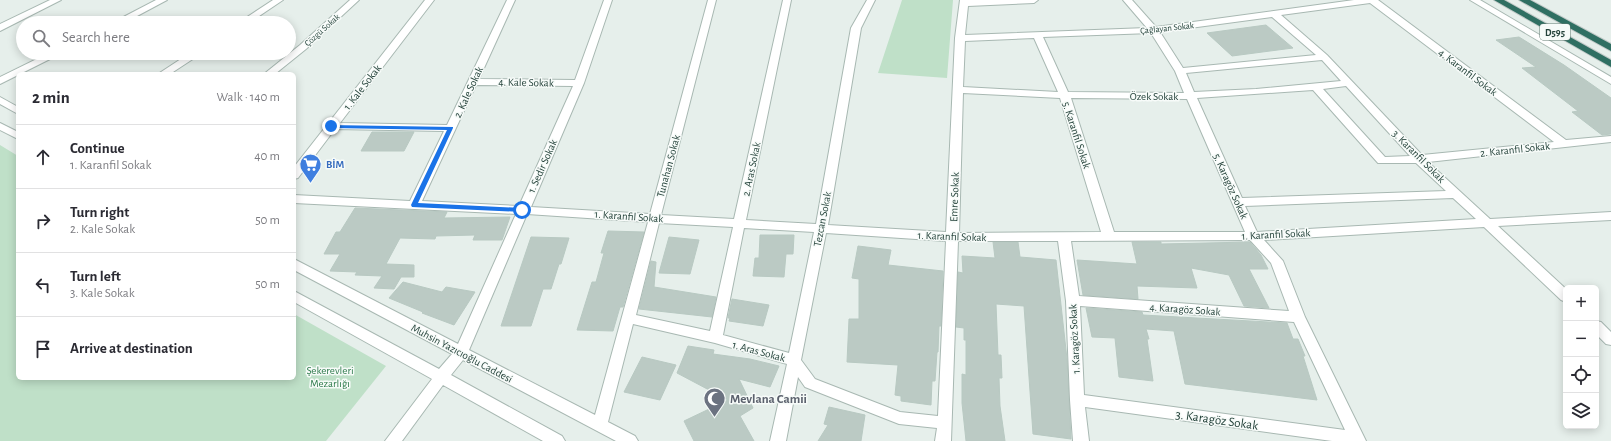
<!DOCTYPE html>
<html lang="en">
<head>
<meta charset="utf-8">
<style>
	body { margin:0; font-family:"Alegreya Sans",sans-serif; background:#f7f7f7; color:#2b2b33 }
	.controls { position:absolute; right:12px; bottom:12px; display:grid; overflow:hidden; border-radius:6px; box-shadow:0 2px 10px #0003 }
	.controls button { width:36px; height:36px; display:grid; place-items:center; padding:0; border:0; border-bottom:1px solid #e1e1e2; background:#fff; color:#2b2b33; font:20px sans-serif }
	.stop { position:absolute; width:12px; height:12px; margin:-9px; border:3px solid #1a73e8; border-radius:50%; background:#fff }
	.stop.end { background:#1a73e8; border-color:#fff; box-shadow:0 1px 4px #0008 }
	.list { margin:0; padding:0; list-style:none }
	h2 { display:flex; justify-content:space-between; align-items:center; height:52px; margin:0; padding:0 16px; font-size:17px }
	h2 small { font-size:13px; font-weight:400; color:#7c7c81 }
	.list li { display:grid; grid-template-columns:26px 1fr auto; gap:12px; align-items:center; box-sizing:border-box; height:64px; padding:0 16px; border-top:1px solid #e1e1e2 }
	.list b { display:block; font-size:15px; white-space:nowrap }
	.list p { margin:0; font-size:13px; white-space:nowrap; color:#7c7c81 }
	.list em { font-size:13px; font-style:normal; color:#7c7c81 }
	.icon { flex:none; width:22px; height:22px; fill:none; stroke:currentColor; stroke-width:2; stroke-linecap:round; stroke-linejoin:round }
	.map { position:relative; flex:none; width:1611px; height:441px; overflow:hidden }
	.search { position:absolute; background:#fff; box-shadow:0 2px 10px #0003; left:16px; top:16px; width:280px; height:44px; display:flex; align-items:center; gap:10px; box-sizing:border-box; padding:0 14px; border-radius:22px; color:#7c7c81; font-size:15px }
	.panel { position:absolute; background:#fff; box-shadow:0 2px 10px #0003; left:16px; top:72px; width:280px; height:308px; border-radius:6px }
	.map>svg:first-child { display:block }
	.green { fill:#bfe0c8 }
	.building { fill:#bbcac4; stroke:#b8c9c2 }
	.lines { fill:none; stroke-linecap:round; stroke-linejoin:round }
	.minor-casing { stroke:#a8b8b2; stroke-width:2 }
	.highway-casing { stroke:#c2cac8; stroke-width:2 }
	.minor { fill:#fff; fill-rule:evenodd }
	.highway { fill:#2f6f62; fill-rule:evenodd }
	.route { fill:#1a73e8 }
	.labels { text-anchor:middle; stroke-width:3; stroke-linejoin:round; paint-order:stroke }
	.far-street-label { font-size:9px; fill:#24423a; stroke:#f7fbf9 }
	.shield { fill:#f7fbf9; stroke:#637a73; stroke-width:1 }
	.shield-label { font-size:10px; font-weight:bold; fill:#24423a }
	.street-label { font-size:11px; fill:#24423a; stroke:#f7fbf9 }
	.shop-label { font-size:11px; font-weight:bold; fill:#366cbe; stroke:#f7fbf9; text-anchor:start }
	.park-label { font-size:11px; fill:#2d7a4b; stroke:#f7fbf9 }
	.near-worship-label { font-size:13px; font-weight:bold; fill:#5b616d; stroke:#f7fbf9; text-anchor:start }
	.near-street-label { font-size:13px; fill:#24423a; stroke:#f7fbf9 }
</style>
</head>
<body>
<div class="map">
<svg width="1611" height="441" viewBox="0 0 1611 441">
	<rect width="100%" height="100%" fill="#e6efeb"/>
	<path class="green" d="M902,0H953L947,78L878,73Z
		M0,145L18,156V378H294V314L386,366L326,441H0Z"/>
	<path class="building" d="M1266,25L1293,48L1232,56L1207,33Z
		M1519,37L1564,65L1611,98V134L1602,135L1572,112L1578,111L1522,68L1536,67L1496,40Z
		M372,132H414L404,151H361Z
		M355,208L447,212L444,218L510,217L502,240H473L475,235L436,236L435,239L400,238L386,264L414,265V277H401L394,289L374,288L382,276L355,275L357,272L330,271L340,254H324L336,232H340Z
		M608,231L644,232L623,307H620L613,331L577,330L592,282H596L604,253H601Z
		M760,235H794L793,254H786L784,277L753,276L755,258H759Z
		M531,237L569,238L561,264H559L551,289H543L531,326H501Z
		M669,237L699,240L690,274L659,273Z
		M993,242H1018L1020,257L1056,260L1067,359L1071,439L1033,434L1024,306L996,304L998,355H1001L1002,378H999L1000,406L1005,441H966L962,403V374L966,375V340H964V328L956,327L958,272L963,273L962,256L995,258Z
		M1132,242H1161V244L1250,242L1261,255L1268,269H1249L1269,308L1244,306L1229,275L1191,268L1197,288L1137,286L1138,299L1083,295L1077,260L1137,264Z
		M858,246L891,250L888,265L943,271L941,326H939L938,352H937L935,381H932L931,405L901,401V396L895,395L898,365L847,362L849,319H859V279L852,278Z
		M651,261L656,262L654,287L716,297L712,317L639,309Z
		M403,282L442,292L446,287L475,292L454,325L422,313L423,312L389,298Z
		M732,299L769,305L763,326L729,321L730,318H728Z
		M1086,308L1142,312L1143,315L1287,323L1293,339H1298L1305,356H1303L1317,400L1185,384L1174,331L1146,329L1149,339H1147L1153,381L1119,377L1115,338L1092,337Z
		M688,346L714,350L713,354L750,359L779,366L770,387L739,379L753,408L740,416L754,441H694L684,421L728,400L677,373Z
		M642,357L676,365L660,400L624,392Z
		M829,407L865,415L861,441H818L828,425L824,424Z"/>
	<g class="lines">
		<defs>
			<path id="minor" d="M50,0H61L0,31V24Z
				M156,0H167L124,23H112Z
				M273,0H283L249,23H238Z
				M350,0H359L306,49L275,74H264L300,45Z
				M425,0H434L340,123L447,125L507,0H515L479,79L575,80L604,0H612L584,83L531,207L650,214L708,0H716L661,215L734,219L783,0H791L746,220L816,224L851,28L867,0H875L861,28L828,225L946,232L955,38L960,0H1038L1034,3L968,6L965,35L1147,28L1123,0H1132L1156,27L1354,0H1378L1566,140L1611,136V142L1428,162L1490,219L1611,212V220L1498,226L1566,289V302L1561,300L1484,227L1264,240L1283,261L1305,317L1366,441H1332L1085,407L1089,441H1073L1070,400L1066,301L1058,241H958L951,441H935L937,428L899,424L805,387L798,377L786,441H770L787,364L715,343L633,324L608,422L635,436L638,441H616L463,360L451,375L562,436L565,441H543L443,385L402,441H385L432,379L294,302V291L439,369L452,354L294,270V259L458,344L516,214L294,203V195L410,201L444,131L335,129L298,178L294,179V167ZM1370,3L1554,142L1422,155L1327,55L1281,15ZM1272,17L1316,55L1183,68L1160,32ZM1151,33L1175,71L1184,93L1068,92L1043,37ZM1034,38L1058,92L963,87L965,41ZM1322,60L1341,81L1256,89L1194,92L1186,73ZM476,85L573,86L519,206L422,201ZM1346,86L1410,156L1385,157L1323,89ZM1313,90L1378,163H1416L1446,191L1242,198L1197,98ZM963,93L1060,98L1101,232L959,233ZM1071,98L1187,99L1245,232H1114ZM1453,198L1476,219L1257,232L1245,206ZM527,214L648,222L595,415L469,350ZM659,223L733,227L710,331L636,315ZM744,228L814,232L789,353L723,335ZM826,233L946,241L938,416L900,412L815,379L801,360ZM1250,240L1271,263L1289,311L1079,296L1071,241ZM1080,306L1294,322L1345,430L1084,395Z
				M1470,0H1480L1611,77V84Z
				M49,53H62L0,84V77Z
				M190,53H202L170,74H158Z
				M0,97L18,107V114L0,104Z
				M0,123L18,132V139L0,130Z
				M1596,321L1601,322L1611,332V345L1606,344L1596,334Z"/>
			<path id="highway" d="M1494,0H1504L1611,60V67Z
				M1519,0H1530L1611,44V51Z"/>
		</defs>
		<use href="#minor" class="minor-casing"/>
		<use href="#highway" class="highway-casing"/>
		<use href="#minor" class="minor"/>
		<use href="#highway" class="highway"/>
	</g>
	<path class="route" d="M329,125L453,127V128L418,203L522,208L525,210L522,212L412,207L411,205L447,130L331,128H329Z"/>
	<defs>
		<symbol id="supermarket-pin" viewBox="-11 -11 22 30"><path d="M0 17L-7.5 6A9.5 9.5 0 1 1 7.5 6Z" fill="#3f7fe0" stroke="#f7fbf9"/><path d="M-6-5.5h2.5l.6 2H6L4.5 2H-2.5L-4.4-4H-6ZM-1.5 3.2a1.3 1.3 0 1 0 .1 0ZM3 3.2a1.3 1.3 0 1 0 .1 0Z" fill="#fff"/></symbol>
		<symbol id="mosque-pin" viewBox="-11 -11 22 30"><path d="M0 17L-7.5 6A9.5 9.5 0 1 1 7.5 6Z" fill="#6b7280" stroke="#f7fbf9"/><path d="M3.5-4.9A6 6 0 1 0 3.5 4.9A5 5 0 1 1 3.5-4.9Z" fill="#fff"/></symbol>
	</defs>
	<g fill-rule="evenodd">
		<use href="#supermarket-pin" x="298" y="152" width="25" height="34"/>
		<use href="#mosque-pin" x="702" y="386" width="25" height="34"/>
	</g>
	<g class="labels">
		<g class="far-street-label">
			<text transform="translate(1167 28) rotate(-6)" y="3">Çağlayan Sokak</text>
			<text transform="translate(322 30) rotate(-42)" y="3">Çözgü Sokak</text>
		</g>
		<rect class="shield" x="1540" y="24" width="30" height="16" rx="3"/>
		<g class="shield-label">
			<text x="1555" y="36">D595</text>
		</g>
		<g class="street-label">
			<text transform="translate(1468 72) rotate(37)" y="4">4. Karanfil Sokak</text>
			<text transform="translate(526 82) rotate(1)" y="4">4. Kale Sokak</text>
			<text transform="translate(362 87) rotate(-52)" y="4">1. Kale Sokak</text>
			<text transform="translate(468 92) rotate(-65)" y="4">2. Kale Sokak</text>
			<text x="1154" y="100">Özek Sokak</text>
			<text transform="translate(1077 135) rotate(72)" y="4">5. Karanfil Sokak</text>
			<text transform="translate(1515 149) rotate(-6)" y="4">2. Karanfil Sokak</text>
			<text transform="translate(1419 156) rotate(45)" y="4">3. Karanfil Sokak</text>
			<text transform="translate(542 166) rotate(-66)" y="4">1. Sedir Sokak</text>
			<text transform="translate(668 166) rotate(-75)" y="4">Tunahan Sokak</text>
			<text transform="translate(751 169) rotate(-78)" y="4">2. Aras Sokak</text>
			<text transform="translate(1231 186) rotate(66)" y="4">5. Karagöz Sokak</text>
			<text transform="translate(954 197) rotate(-88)" y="4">Emre Sokak</text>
			<text transform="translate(629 216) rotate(4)" y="4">1. Karanfil Sokak</text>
			<text transform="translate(822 219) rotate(-79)" y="4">Tezcan Sokak</text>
			<text transform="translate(1276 234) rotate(-3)" y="4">1. Karanfil Sokak</text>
			<text transform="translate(952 236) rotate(2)" y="4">1. Karanfil Sokak</text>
			<text transform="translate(1185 309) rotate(4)" y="4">4. Karagöz Sokak</text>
			<text transform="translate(1074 339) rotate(-93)" y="4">1. Karagöz Sokak</text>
			<text transform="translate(759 351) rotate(15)" y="4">1. Aras Sokak</text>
			<text transform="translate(462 353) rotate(28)" y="4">Muhsin Yazıcıoğlu Caddesi</text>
		</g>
		<g class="shop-label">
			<text x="326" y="168">BİM</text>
		</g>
		<g class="park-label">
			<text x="330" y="374">Şekerevleri<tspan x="330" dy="13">Mezarlığı</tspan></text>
		</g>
		<g class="near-worship-label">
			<text x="730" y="403">Mevlana Camii</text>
		</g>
		<g class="near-street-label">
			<text transform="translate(1217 419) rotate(8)" y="5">3. Karagöz Sokak</text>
		</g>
	</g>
</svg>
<div class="controls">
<button>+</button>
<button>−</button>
<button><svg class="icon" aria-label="locate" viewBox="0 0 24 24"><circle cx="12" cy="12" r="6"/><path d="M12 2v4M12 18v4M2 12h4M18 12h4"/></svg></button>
<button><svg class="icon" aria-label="layers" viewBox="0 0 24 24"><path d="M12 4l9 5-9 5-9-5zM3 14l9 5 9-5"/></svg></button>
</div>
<div class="stop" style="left:522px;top:210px"></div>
<div class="stop end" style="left:331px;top:126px"></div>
<div class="search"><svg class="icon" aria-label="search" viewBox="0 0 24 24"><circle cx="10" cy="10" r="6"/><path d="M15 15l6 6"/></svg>Search here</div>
<section class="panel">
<h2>2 min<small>Walk · 140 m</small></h2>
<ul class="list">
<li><svg class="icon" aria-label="ahead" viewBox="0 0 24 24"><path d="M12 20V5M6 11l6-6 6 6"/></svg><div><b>Continue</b><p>1. Karanfil Sokak</p></div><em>40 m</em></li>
<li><svg class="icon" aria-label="right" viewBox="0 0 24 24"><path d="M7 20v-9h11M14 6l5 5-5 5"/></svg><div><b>Turn right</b><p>2. Kale Sokak</p></div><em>50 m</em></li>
<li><svg class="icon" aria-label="left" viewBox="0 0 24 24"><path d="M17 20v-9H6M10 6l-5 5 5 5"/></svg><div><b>Turn left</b><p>3. Kale Sokak</p></div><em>50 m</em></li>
<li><svg class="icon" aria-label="arrive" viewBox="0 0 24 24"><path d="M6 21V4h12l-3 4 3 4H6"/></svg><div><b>Arrive at destination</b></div></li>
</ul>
</section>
</div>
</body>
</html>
